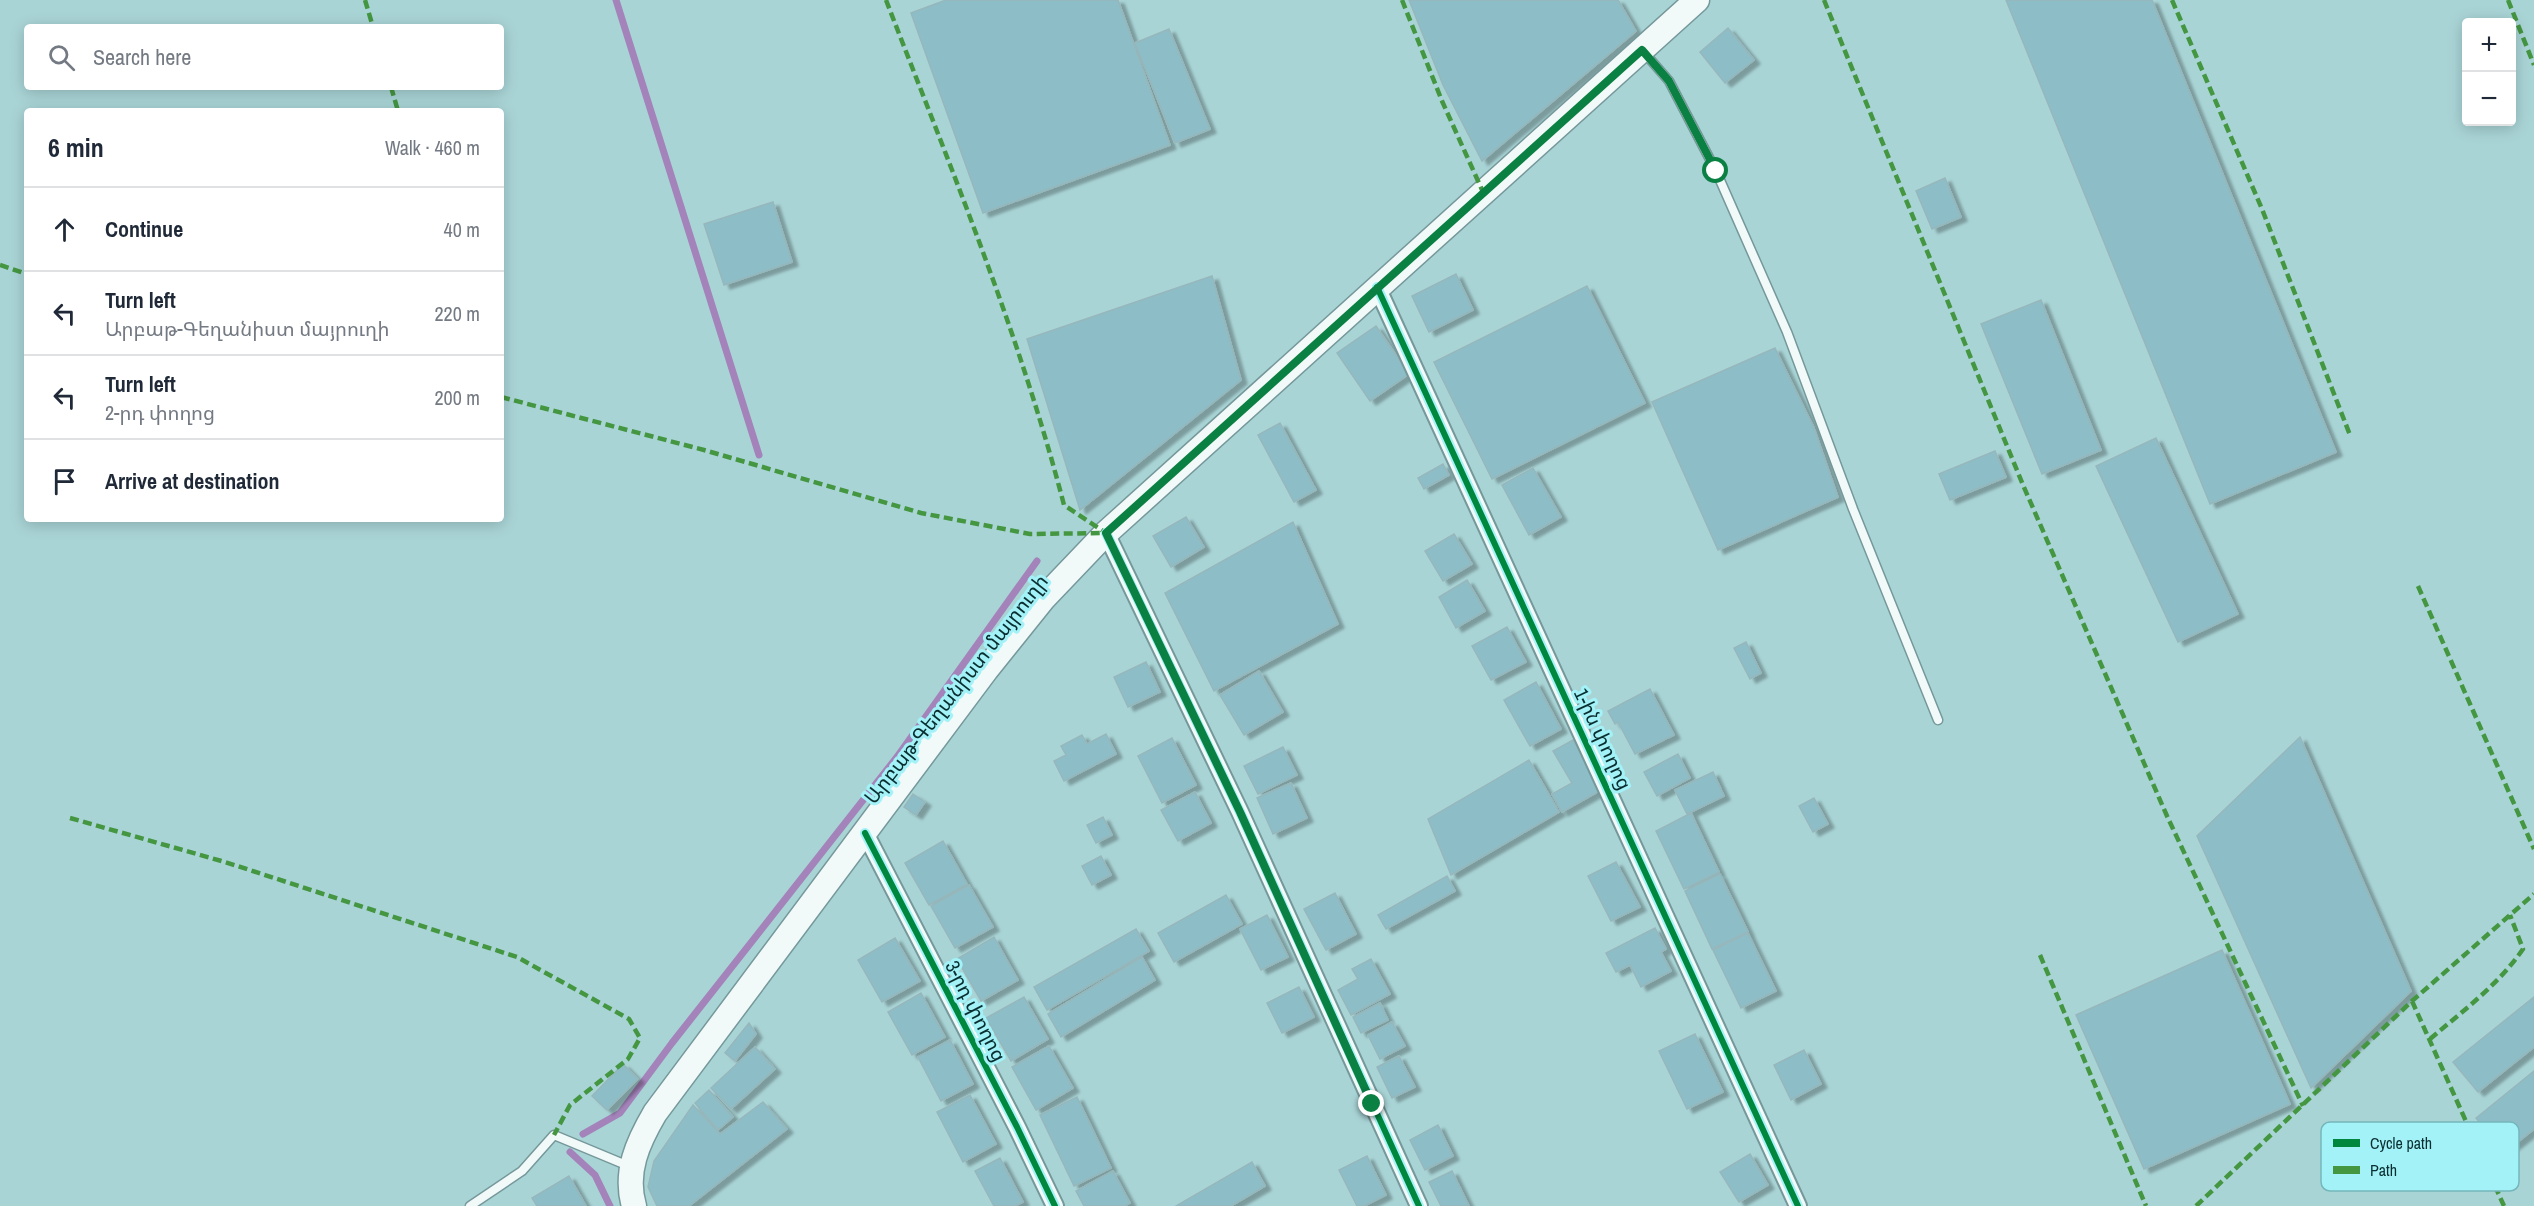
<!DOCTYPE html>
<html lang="en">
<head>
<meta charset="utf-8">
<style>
	body { margin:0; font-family:"Archivo Narrow","Noto Sans Armenian",sans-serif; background:#f6f6f7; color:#1f2937 }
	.controls { position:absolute; right:18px; top:18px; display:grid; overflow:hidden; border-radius:6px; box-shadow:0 3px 15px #0003 }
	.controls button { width:54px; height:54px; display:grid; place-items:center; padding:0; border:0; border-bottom:2px solid #e0e1e3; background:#fff; color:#1f2937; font:30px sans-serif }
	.stop { position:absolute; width:18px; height:18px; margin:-14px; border:4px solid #0b8043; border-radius:50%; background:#fff }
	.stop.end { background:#0b8043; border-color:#fff; box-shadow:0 2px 6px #0008 }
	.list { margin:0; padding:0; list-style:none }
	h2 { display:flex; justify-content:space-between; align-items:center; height:78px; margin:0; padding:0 24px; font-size:26px }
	h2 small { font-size:20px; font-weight:400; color:#747a83 }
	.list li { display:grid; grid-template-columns:39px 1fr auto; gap:18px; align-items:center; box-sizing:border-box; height:84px; padding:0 24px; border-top:2px solid #e0e1e3 }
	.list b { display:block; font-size:22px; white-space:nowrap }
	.list p { margin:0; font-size:20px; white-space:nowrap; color:#747a83 }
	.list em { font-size:20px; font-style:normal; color:#747a83 }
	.icon { flex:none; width:33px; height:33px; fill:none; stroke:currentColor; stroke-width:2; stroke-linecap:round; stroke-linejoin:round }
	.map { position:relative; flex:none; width:2534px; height:1206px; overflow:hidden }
	.search { position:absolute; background:#fff; box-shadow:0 3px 15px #0003; left:24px; top:24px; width:480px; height:66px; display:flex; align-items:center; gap:15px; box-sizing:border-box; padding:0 21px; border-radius:6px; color:#747a83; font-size:22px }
	.panel { position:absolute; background:#fff; box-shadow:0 3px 15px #0003; left:24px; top:108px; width:480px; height:414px; border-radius:6px }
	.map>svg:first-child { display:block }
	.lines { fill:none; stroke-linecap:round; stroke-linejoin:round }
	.stream { stroke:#a383ba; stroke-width:7 }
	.building { fill:#8dbec7; stroke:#96b7bc; stroke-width:1.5; filter:url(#shadow) }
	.service-casing { stroke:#75989a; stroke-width:11 }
	.minor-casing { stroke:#75989a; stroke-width:20 }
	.secondary-casing { stroke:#75989a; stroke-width:27 }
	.service { stroke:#f2f9f9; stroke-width:8 }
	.minor { stroke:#f2f9f9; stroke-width:16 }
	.secondary { stroke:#f2f9f9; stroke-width:24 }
	.quiet { stroke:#449641; stroke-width:4.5; stroke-dasharray:9 4.5; stroke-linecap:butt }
	.cycleway-casing { stroke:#a2f2f7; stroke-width:10 }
	.cycleway { stroke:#00873e; stroke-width:6 }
	.route { stroke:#0b8043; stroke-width:8 }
	.labels { text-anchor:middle; stroke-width:6; stroke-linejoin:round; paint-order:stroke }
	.street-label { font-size:20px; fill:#0a2e30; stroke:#a2f2f7 }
	.key { fill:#a2f2f7; stroke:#74b7bb; stroke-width:1.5 }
	.key-label { font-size:16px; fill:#0a2e30 }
</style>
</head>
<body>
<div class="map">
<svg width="2534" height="1206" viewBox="0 0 2534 1206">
	<defs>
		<filter id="shadow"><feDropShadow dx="6" dy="4" stdDeviation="1.5" flood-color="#0004"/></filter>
	</defs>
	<rect width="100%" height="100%" fill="#a9d4d6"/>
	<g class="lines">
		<path class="stream" d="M616,0L759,455
			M583,1134L620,1113L672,1043L897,757L1037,561
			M570,1152L595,1175L610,1206"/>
	</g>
	<path class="building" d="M946,0H1118L1170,145L983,213L911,13Z
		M1409,0H1618L1636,31L1482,161L1443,85Z
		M2006,0H2152L2336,452L2210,504Z
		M1728,28L1754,60L1725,83L1700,52Z
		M1169,29L1210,129L1175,143L1135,43Z
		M1945,178L1961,217L1932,229L1916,191Z
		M773,202L792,262L724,285L704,224Z
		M1456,274L1473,310L1429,332L1412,296Z
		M1212,276L1241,380L1080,510L1027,339Z
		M1587,286L1645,403L1492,479L1434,362Z
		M2041,300L2101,450L2042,474L1981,324Z
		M1376,326L1409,374L1370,401L1337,353Z
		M1775,348L1814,428L1838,497L1718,550L1652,402Z
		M1280,423L1316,490L1294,502L1258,435Z
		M2156,438L2238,614L2178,642L2096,466Z
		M1995,451L2006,477L1950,500L1939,474Z
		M1443,464L1449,475L1424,489L1418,478Z
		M1533,468L1561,517L1529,535L1502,485Z
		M1186,517L1204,547L1171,567L1153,536Z
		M1293,522L1338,624L1214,691L1165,593Z
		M1454,534L1472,564L1443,581L1425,551Z
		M1467,580L1485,611L1456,628L1439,597Z
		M1507,627L1526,662L1491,680L1472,646Z
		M1746,642L1761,673L1750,679L1734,648Z
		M1146,662L1160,692L1128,707L1114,677Z
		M1259,671L1283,712L1244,735L1220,695Z
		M1536,682L1561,729L1530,746L1504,700Z
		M1650,689L1674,735L1635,754L1618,722L1615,724L1608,711Z
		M1106,734L1116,754L1064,781L1054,761L1066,755L1061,746L1082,735L1087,744Z
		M2300,737L2411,991L2311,1088L2197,836Z
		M1172,738L1196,785L1162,803L1138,756Z
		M1573,740L1601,790L1562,812L1552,794L1572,783L1553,751Z
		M1283,747L1297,775L1258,794L1244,766Z
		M1678,754L1690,778L1657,796L1644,772Z
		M1529,760L1559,812L1451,875L1428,819Z
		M1713,772L1724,796L1687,814L1675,790Z
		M1291,783L1307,818L1273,834L1257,798Z
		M1195,792L1211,823L1178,841L1161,810Z
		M913,794L925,802L916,815L904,807Z
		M1814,798L1828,824L1813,832L1799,806Z
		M1691,813L1719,872L1684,889L1656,831Z
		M1103,817L1112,835L1096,843L1087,825Z
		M943,841L967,884L929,905L905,863Z
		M1101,856L1111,875L1092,885L1082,866Z
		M1616,862L1640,907L1611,921L1588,876Z
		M1720,874L1748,932L1712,949L1685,891Z
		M1447,876L1455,891L1386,929L1378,915Z
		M969,885L993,927L955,948L931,906Z
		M1335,893L1356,934L1326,950L1304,909Z
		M1226,895L1242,924L1174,962L1158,933Z
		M1267,915L1288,957L1261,970L1240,929Z
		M1655,928L1666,949L1661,952L1671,971L1641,987L1630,965L1616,972L1606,953Z
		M1136,929L1149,951L1047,1010L1034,987Z
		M1748,933L1776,991L1741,1008L1713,950Z
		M994,937L1018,980L981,1001L957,959Z
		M895,938L920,981L882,1002L858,960Z
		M2222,950L2290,1104L2144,1169L2076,1015Z
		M1142,957L1155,980L1061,1037L1048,1014Z
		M1371,959L1390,994L1351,1015L1338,990L1358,979L1352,969Z
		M1299,987L1314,1017L1282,1033L1267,1003Z
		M921,993L945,1037L912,1055L888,1012Z
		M1024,997L1048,1039L1011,1061L986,1018Z
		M2534,997V1047L2478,1092L2453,1062Z
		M1380,1003L1388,1020L1361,1033L1353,1017Z
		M1392,1022L1405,1046L1380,1059L1368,1035Z
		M749,1023L756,1034L735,1061L725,1053Z
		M1695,1034L1723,1092L1687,1109L1659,1051Z
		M950,1040L973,1084L941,1101L918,1057Z
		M1049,1046L1073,1088L1036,1110L1012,1067Z
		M755,1047L775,1069L731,1109L711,1088Z
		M1804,1050L1821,1084L1791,1100L1774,1065Z
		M1399,1056L1415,1087L1392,1098L1377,1067Z
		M623,1064L638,1079L607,1110L592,1096Z
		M2534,1071V1129L2504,1153L2476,1118Z
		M709,1090L733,1117L718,1130L695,1103Z
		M970,1095L996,1144L963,1162L937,1112Z
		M1077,1097L1111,1168L1074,1186L1040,1115Z
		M763,1102L787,1129L689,1206H657L648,1187L654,1161L693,1105L720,1134Z
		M1438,1125L1453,1156L1425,1170L1410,1140Z
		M1750,1154L1768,1185L1739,1202L1720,1172Z
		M1367,1156L1386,1195L1364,1206H1357L1339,1170Z
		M1000,1158L1023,1202L1015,1206H994L975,1171Z
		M1252,1162L1265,1186L1231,1206H1176Z
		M1113,1171L1130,1203L1124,1206H1084L1076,1191Z
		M1452,1171L1469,1206H1441L1429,1182Z
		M569,1176L586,1206H537L532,1198Z"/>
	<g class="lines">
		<defs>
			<path id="service" d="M1642,50L1669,81L1716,171L1787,332L1853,509L1938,720
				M470,1206L522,1171L554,1135L631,1167"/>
			<path id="minor" d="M1377,287L1798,1206
				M1106,533L1240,812L1419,1206
				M865,833L1017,1127L1055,1206"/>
			<path id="secondary" d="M634,1206C624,1172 638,1142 655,1113L986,670L1043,599L1106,533L1697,0"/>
		</defs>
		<use href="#service" class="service-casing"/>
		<use href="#minor" class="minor-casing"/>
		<use href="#secondary" class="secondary-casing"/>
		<use href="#service" class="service"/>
		<use href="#minor" class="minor"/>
		<use href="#secondary" class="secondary"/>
		<path class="quiet" d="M365,0L373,27
			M886,0C950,166 1019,332 1064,505L1106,533
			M1402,0L1442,101L1483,192
			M1824,0L2023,485L2167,816L2303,1106
			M2172,0L2262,209L2350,435
			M2508,0L2534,65
			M391,87L398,111
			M0,265L27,274
			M501,397L704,450L921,513L1030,534L1106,533
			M2418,586L2534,849
			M70,818L225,862L517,957L629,1019L640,1038L628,1059L570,1105L554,1135
			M2040,955L2146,1206
			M2412,1001L2504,1206
			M2430,1039C2463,1011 2499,984 2523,949L2510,915
			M2196,1206L2412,1001L2534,894"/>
		<defs>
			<path id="cycleway" d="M1377,287L1798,1206
				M1106,533L1240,812L1419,1206
				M865,833L1017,1127L1055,1206"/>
		</defs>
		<use href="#cycleway" class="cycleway-casing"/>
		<use href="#cycleway" class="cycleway"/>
	</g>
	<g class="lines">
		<path class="route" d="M1372,1104L1240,812L1106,533L1642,50L1669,81L1716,171"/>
	</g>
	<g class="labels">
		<g class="street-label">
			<text transform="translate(956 689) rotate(-52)" y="7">Արբաթ-Գեղանիստ մայրուղի</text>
			<text transform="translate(1603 739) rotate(65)" y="7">1-ին փողոց</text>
			<text transform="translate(976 1011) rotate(63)" y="7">3-րդ փողոց</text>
		</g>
	</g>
	<rect x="2321" y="1122" width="198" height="69" rx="9" class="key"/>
	<rect x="2333" y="1139" width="27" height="8" fill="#00873e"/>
	<rect x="2333" y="1166" width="27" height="8" fill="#449641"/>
	<g class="key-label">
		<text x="2370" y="1149">Cycle path</text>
		<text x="2370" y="1176">Path</text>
	</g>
</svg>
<div class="controls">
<button>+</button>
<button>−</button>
</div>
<div class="stop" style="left:1716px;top:171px"></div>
<div class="stop end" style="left:1372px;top:1104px"></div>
<div class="search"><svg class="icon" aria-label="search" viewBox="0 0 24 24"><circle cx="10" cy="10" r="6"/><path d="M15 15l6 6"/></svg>Search here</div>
<section class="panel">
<h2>6 min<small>Walk · 460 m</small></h2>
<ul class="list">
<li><svg class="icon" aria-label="ahead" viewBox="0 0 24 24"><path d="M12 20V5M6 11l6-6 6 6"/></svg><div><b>Continue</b></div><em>40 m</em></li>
<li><svg class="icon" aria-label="left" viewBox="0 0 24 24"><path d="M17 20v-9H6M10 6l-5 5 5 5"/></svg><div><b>Turn left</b><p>Արբաթ-Գեղանիստ մայրուղի</p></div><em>220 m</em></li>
<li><svg class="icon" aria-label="left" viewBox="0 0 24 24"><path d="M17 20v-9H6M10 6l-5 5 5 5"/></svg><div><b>Turn left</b><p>2-րդ փողոց</p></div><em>200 m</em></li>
<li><svg class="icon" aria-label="arrive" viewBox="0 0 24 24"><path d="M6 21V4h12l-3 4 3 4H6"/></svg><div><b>Arrive at destination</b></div></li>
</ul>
</section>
</div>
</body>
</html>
